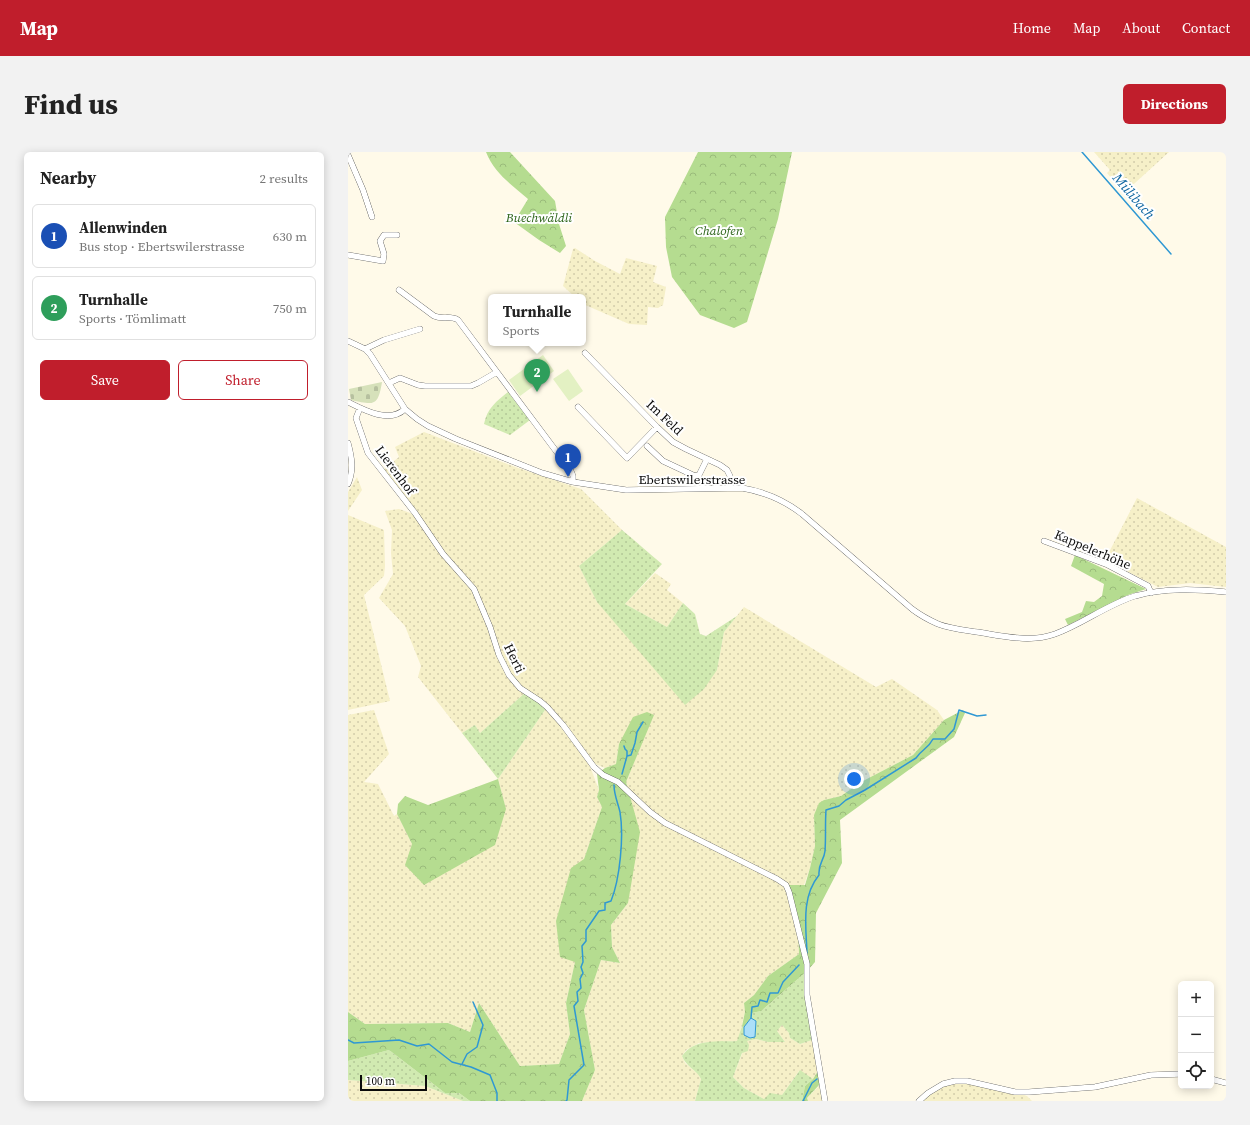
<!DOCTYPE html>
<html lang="en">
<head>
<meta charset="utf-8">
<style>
	body { margin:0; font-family:"Source Serif 4",serif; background:#f2f2f2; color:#222 }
	.controls { position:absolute; right:12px; bottom:12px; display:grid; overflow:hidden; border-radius:6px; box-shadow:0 2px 10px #0003 }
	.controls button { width:36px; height:36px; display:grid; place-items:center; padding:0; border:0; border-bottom:1px solid #e0e0e0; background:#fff; color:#222; font:20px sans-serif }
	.scale { position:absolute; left:12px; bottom:10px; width:67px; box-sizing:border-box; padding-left:4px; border:2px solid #0b0b0b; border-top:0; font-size:11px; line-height:14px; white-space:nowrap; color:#0b0b0b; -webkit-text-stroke:3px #fff; paint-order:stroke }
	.you { position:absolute; left:506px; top:627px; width:14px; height:14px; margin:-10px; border:3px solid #fff; border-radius:50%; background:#1a73e8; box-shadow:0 0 0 6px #1a73e833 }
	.badge { display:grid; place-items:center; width:26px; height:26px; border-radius:50%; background:#c01e2c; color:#fff; font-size:13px; font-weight:700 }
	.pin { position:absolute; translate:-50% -33px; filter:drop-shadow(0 1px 2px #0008) }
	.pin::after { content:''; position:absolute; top:21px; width:14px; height:12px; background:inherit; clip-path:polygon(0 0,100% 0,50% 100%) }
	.popup { position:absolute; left:140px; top:142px; width:98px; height:52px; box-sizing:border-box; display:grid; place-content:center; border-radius:6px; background:#fff; filter:drop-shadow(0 1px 3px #0005); font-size:13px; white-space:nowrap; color:#767676 }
	.popup b { font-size:15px; color:#222 }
	.popup::after { content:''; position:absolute; left:50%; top:100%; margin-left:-8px; border:8px solid transparent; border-top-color:#fff }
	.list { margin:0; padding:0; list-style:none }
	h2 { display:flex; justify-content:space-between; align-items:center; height:52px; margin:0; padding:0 16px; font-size:17px }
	h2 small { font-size:13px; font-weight:400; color:#767676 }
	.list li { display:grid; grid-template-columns:26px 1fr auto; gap:12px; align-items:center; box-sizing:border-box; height:64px; margin:0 8px 8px; padding:0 8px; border:1px solid #e0e0e0; border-radius:6px }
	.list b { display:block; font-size:15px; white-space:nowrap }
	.list p { margin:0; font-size:13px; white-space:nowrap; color:#767676 }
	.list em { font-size:13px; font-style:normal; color:#767676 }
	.actions { display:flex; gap:8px; padding:12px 16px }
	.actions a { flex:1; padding:9px 0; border:1px solid #c01e2c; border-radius:6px; text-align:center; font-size:14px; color:#c01e2c }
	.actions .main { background:#c01e2c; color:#fff }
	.icon { flex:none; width:22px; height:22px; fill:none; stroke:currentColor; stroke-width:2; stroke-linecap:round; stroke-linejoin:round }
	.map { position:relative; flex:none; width:878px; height:949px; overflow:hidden; border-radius:6px }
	header { display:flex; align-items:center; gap:24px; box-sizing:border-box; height:56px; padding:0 20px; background:#c01e2c; color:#fff }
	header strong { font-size:19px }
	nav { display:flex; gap:22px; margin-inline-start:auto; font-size:14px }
	.intro { display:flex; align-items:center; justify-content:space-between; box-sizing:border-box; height:96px; padding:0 24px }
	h1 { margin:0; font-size:28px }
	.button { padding:10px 18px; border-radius:6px; background:#c01e2c; color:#fff; font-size:14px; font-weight:700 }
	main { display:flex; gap:24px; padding:0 24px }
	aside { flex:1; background:#fff; border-radius:6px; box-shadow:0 2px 10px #0003 }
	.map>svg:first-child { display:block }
	.farmland { fill:url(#farmland-dots) }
	.grass { fill:url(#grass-dots) }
	.forest { fill:url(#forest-crowns) }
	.cemetery { fill:url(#cemetery-stones) }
	.pitch { fill:#e3f1c3 }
	.water { fill:#abdff9; stroke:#2f98d3 }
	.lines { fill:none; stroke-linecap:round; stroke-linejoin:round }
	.stream { stroke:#2f98d3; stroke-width:1.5 }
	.minor-casing { stroke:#3e3e3e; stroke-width:6 }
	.minor { stroke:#fff; stroke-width:5.5 }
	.labels { text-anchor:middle; stroke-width:4; stroke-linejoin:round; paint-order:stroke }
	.park-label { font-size:13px; font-style:italic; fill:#2c6419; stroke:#fff }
	.street-label { font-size:13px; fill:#0b0b0b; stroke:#fff }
	.water-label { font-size:14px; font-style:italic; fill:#1067a1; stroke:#fff }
</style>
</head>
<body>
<header>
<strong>Map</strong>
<nav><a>Home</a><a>Map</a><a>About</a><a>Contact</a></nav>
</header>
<div class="intro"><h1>Find us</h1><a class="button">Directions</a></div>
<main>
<aside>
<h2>Nearby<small>2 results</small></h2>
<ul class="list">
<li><span class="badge" style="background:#1a4fb4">1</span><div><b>Allenwinden</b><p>Bus stop · Ebertswilerstrasse</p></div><em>630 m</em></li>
<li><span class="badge" style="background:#2e9e5b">2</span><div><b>Turnhalle</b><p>Sports · Tömlimatt</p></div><em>750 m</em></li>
</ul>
<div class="actions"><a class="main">Save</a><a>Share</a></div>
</aside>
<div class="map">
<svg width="878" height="949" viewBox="0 0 878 949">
	<defs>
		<pattern id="farmland-dots" width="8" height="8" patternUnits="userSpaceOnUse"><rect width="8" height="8" fill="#f6f0c8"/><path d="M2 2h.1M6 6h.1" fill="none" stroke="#d2ccaa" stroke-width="1.8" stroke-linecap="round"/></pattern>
		<pattern id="grass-dots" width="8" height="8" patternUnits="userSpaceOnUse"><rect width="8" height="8" fill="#d1eab1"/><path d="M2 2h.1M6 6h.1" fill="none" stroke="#b2c797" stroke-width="1.8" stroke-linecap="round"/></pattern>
		<pattern id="forest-crowns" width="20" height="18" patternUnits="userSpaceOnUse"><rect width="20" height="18" fill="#b5dc90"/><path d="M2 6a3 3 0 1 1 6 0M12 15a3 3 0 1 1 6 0" fill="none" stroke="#9abb7b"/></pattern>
		<pattern id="cemetery-stones" width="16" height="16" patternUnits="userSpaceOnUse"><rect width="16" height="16" fill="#d6e1ba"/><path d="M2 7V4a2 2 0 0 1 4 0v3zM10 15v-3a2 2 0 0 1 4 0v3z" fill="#b6c09f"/></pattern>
	</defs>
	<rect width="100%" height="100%" fill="#fffae9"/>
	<path class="farmland" d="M746,0H821L776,41L759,21L762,18Z
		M227,96L247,109L272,122L278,106L309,114L305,130L318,135L315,153L310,156L300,155L299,173L281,172L235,152V145H227L215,134L225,97Z
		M76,280L170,316L233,337L274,378L231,414L249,450L369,518L376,480L396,455L528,535L544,527L589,558L596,568L565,603L513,630L493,644L476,648L466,663L467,694L462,716L456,733H438L450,777L451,802L420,824L406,843L396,851L397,860L390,889L351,891L338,898L334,904L337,911L350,922L353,927L347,949H234L247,918L236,858L253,808L272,811L264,795L263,773L280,751L284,652L278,630L305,563L271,592L268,612L257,616L240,609L251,638L249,645L254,655L236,707L227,810L218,851L222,882L211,912L172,914L131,851L122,880L100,871L17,872L0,860V563L26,558L41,602L16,630L30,632L46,664L49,662L64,692L157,654L150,627L199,555L178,540L132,581L127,573L114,581L70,525L73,514L57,474L31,446L45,422L43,401L44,378L37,359L51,357L65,362L35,318L51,305L47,295Z
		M9,325L14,338L0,359V340Z
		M789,346L878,395V435L842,431L810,435L757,408Z
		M0,363L36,378L37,414L36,424L16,443L42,549L0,558Z
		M307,421L323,432L319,438L335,451L319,475L277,452Z
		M434,873L441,881L442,886L452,892L464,888L470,919L465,927L451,919L434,943L416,947L396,936L385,925L399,889L408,887L420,890H437L429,879Z
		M0,928L77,934L115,949H0Z
		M607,929L667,940L679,944L684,949H571L580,941Z
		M472,933L477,949H460L459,946Z"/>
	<path class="grass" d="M160,240L182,268L162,283L136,272C139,256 149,249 160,240Z
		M274,378C288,389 300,401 314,412L277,452L319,475L335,451L347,462L352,482L358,484L389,464L376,480L369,518L356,537L337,553L249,450L231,414Z
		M178,540L199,555L150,627L114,581L127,573L132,581Z
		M459,819L464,888L452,892L442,886L441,881L434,873L429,879L437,890H420L408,887L399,889L401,893L400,899L394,901L385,925L396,936L416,947L422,941L434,943L452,918L465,927L457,934L454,949H347L353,927C348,917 338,915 334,904C346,886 371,890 389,889L394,874L396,875V883L408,869L403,866L404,861L413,859Z
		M41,898L97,941H111L122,949H115L77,934L0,928V909Z"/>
	<path class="forest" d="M138,0H162L207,49L211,72L218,94L212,101L191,88L166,70L180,47C164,33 146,21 138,0Z
		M350,0H444L430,67L399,170L386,176L352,163L324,125L318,95L317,65Z
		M727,403L798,437L780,443L720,473L717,467L734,460L738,449L746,450L754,444L756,432L723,414Z
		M615,558L617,561L606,585L492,668L494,711L468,761L467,810L459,819L413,859L404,861L403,866L396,875L394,874L397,860L396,851L406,843L420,824L451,802L450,777L438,733H457L462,716L467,694L466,663L471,651L476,648L493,644L513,630L565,603L596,568Z
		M299,560L306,563L278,630L292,680L280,751L263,773L264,795L272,811L253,808L236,858L247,918L234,949H122L111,941H97L41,898L0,909V860L17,872L100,871L122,880L131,851L172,914L211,912L222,882L218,851L227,810L212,805L208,769L223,716L236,707L254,655L249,645L251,638L249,622L257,616L268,612L271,592L285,565Z
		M150,627L158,657L147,693L76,733L57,713L64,692L49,662L50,652L57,644L80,653Z
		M470,919L472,932L459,946L460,949H454L457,934L465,927Z"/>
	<path class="cemetery" d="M34,230C30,255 26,253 3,248L1,237Z"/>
	<path class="pitch" d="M195,203L206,219L172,244L161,228Z
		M220,217L235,239L221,249L205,227Z"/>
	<path class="water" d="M403,866L408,869L407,885L402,886L396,883V875Z"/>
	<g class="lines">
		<path class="stream" d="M734,0L823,102
			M276,594L277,597L279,599V604
			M274,622L279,604L283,603L287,591L289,580L295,570
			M459,801C458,775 453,745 471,723C470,711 476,709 477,699C478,685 477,672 478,658L491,654L498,648L517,638L568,606C574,597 580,597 585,587H597L606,577L611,558L629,564L638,563
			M403,866L404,855L410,854L412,848L419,850L422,841H430L435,830L451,813
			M0,888L6,891L51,888L69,894L81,892L104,910L123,915L142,923L149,941V949
			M114,912L119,902L129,895L135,873L125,850
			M218,949L219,948L221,928L236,913L226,854L230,849L229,840L233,836L232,827L235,821L233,815L235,810L234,794L238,789V778L251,759L257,758V751L263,749C272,727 276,684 272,660C270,651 266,643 266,633
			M455,949L464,931L469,927"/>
		<defs>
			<path id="minor" d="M0,3L15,38L24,65
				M0,103L35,109L36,102L32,89L36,83H49
				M51,138L86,164C95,168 102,163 110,168L223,319L225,324V330
				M0,189L17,197L22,202L57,257L69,267L80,274L108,287L194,321L225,330L278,338L394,336C418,340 436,348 454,362L564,457C572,463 581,468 590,472C603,477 616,478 629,480C655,484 682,491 707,482C735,472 758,453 787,444C817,436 847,437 878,440
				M17,197L36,188L72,177
				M237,201L309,275L325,290L338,297L372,313L379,318L382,324V336
				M41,231L52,226L70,233L77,234H123L130,231L149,220
				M0,250C16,258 41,272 57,257
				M230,255L279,306L309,275
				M12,256L8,266L20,301L67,361L95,402L126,437L142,475L151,503L161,523L172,536L192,549L199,555L215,573L246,615L255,623L270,630L302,660L317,671L429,727L438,733L441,740L459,812V843L477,949
				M0,291C4,306 6,318 0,332
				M299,294L315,309L347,324L351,323L359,307
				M696,389L760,413L800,434L803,441
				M863,927L878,931
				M571,949L580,941L595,932L607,929H619L667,940H681L747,935L803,923L833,922"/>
		</defs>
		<use href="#minor" class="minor-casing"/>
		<use href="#minor" class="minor"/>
	</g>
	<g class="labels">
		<g class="park-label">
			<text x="191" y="70">Buechwäldli</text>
			<text x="371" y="83">Chalofen</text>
		</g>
		<g class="street-label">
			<text transform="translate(317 265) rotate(43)" y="5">Im Feld</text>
			<text transform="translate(48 318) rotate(53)" y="5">Lierenhof</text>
			<text x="344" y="332">Ebertswilerstrasse</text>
			<text transform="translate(745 397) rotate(23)" y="5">Kappelerhöhe</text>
			<text transform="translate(167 506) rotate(64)" y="5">Herti</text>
		</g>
		<g class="water-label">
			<text transform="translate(786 44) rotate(49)" y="5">Mülibach</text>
		</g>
	</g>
</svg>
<div class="controls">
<button>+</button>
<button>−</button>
<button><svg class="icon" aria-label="locate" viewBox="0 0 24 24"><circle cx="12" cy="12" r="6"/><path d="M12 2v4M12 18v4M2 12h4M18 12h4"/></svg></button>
</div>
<div class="scale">100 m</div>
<div class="you"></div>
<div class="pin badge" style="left:220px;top:325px;background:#1a4fb4">1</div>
<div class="pin badge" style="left:189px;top:240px;background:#2e9e5b">2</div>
<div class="popup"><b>Turnhalle</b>Sports</div>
</div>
</main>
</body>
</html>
